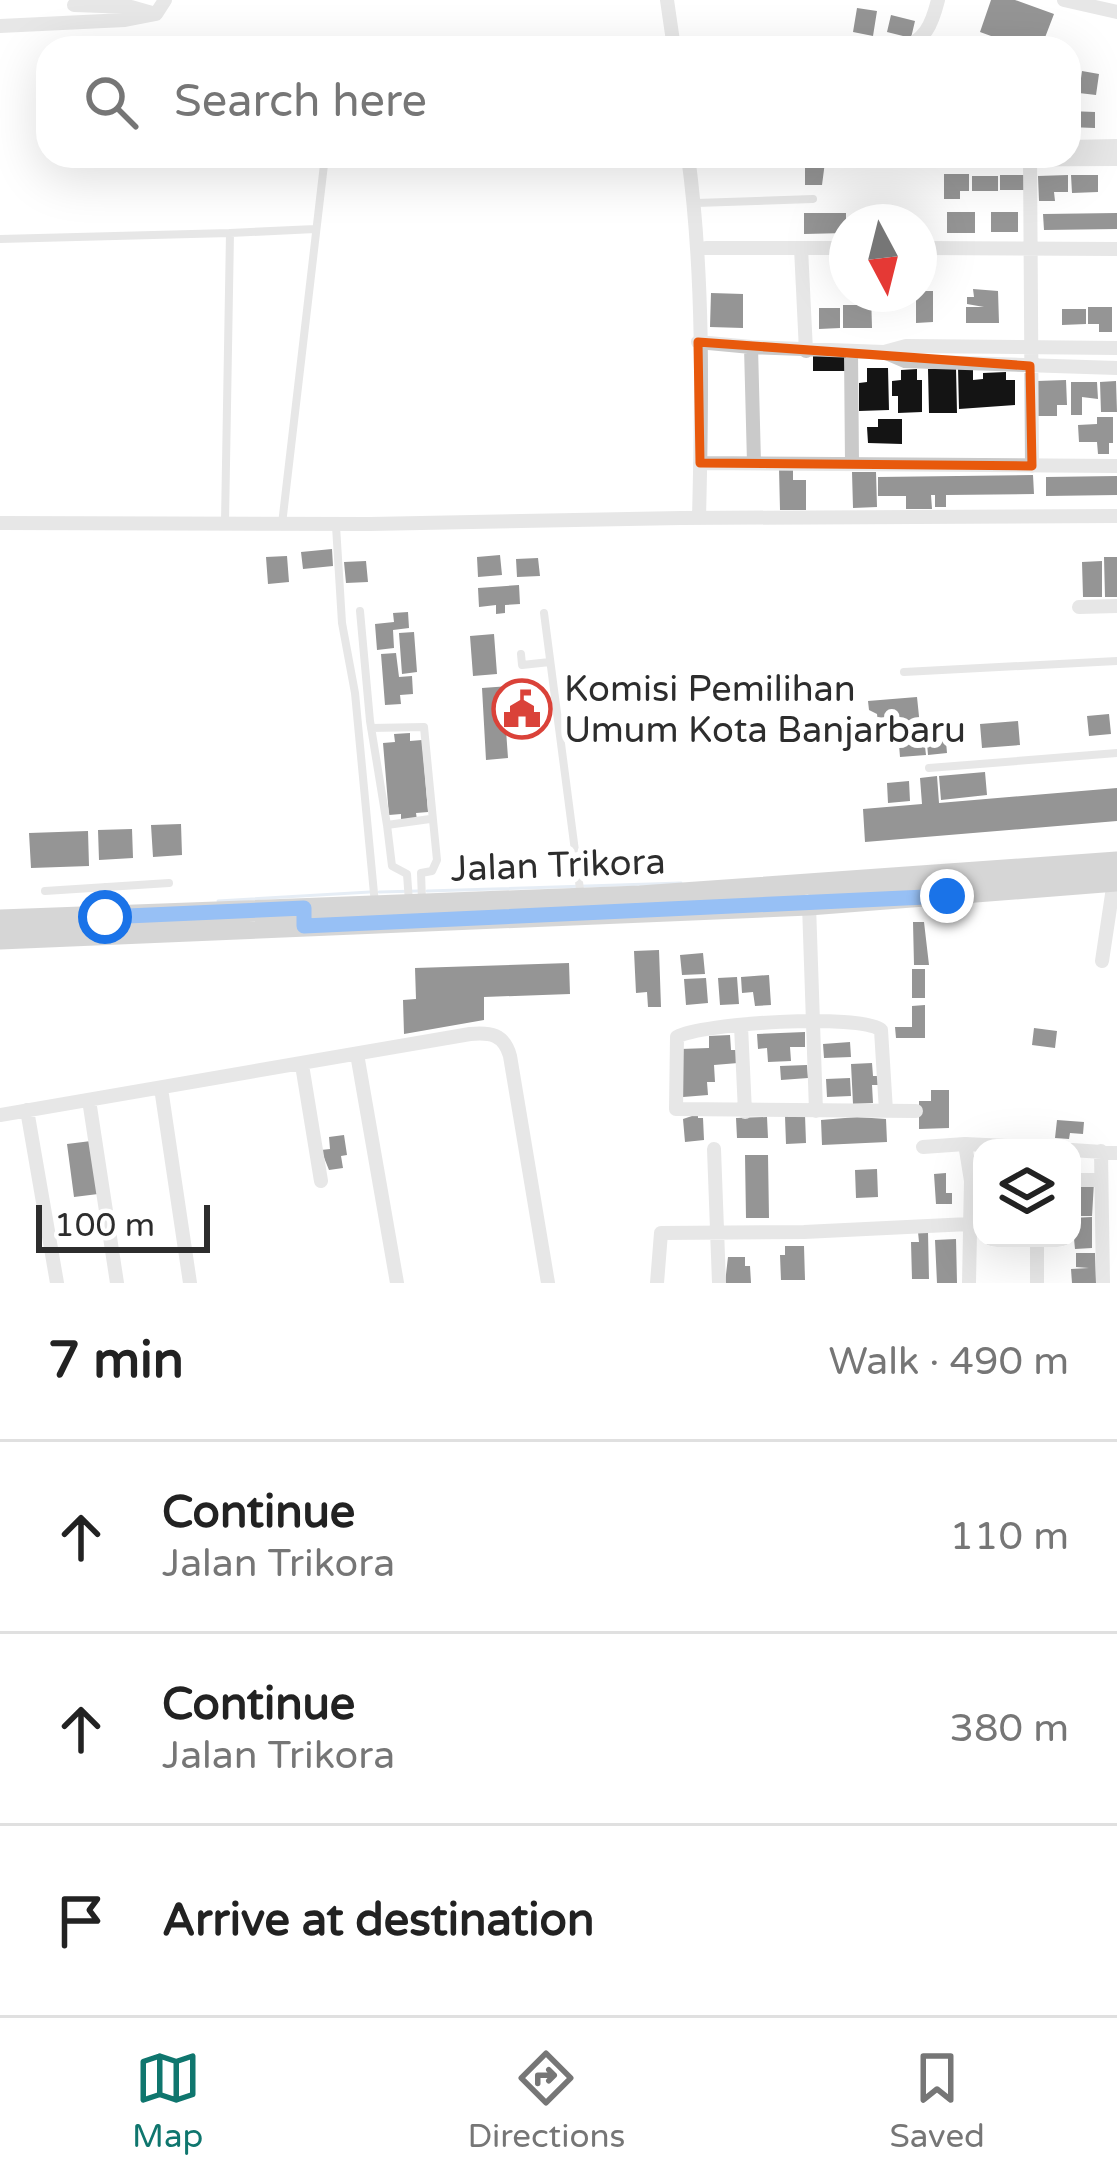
<!DOCTYPE html>
<html lang="en">
<head>
<meta charset="utf-8">
<style>
	body { margin:0; font-family:"Varela Round",sans-serif; background:#f6f6f6; color:#222 }
	.controls { position:absolute; right:36px; bottom:36px; display:grid; overflow:hidden; border-radius:24px; box-shadow:0 12px 48px #0002 }
	.controls button { width:108px; height:108px; display:grid; place-items:center; padding:0; border:0; border-bottom:3px solid #e0e0e0; background:#fff; color:#222; font:60px sans-serif }
	.compass { position:absolute; left:829px; top:204px; width:108px; height:108px; border-radius:50%; background:#fff; box-shadow:0 12px 48px #0002; rotate:173deg }
	.scale { position:absolute; left:36px; bottom:30px; width:174px; box-sizing:border-box; padding-left:12px; border:6px solid #2d2d2d; border-top:0; font-size:33px; line-height:42px; white-space:nowrap; color:#2d2d2d; -webkit-text-stroke:9px #fff; paint-order:stroke }
	.stop { position:absolute; width:36px; height:36px; margin:-27px; border:9px solid #1a73e8; border-radius:50%; background:#fff }
	.stop.end { background:#1a73e8; border-color:#fff; box-shadow:0 3px 12px #0008 }
	.list { margin:0; padding:0; list-style:none }
	h2 { display:flex; justify-content:space-between; align-items:center; height:156px; margin:0; padding:0 48px; font-size:51px }
	h2 small { font-size:39px; font-weight:400; color:#767676 }
	.list li { display:grid; grid-template-columns:78px 1fr auto; gap:36px; align-items:center; box-sizing:border-box; height:192px; padding:0 48px; border-top:3px solid #e0e0e0 }
	.list b { display:block; font-size:45px; white-space:nowrap }
	.list p { margin:0; font-size:39px; white-space:nowrap; color:#767676 }
	.list em { font-size:39px; font-style:normal; color:#767676 }
	.icon { flex:none; width:66px; height:66px; fill:none; stroke:currentColor; stroke-width:2; stroke-linecap:round; stroke-linejoin:round }
	.map { position:relative; flex:none; width:1117px; height:1283px; overflow:hidden }
	.search { position:absolute; background:#fff; box-shadow:0 12px 48px #0002; left:36px; right:36px; top:36px; height:132px; display:flex; align-items:center; gap:30px; box-sizing:border-box; padding:0 42px; border-radius:36px; color:#767676; font-size:45px }
	.sheet { height:732px; background:#fff }
	nav { display:flex; justify-content:space-around; align-items:center; box-sizing:border-box; height:168px; border-top:3px solid #e0e0e0; background:#fff; font-size:33px; color:#767676 }
	nav a { display:grid; justify-items:center; gap:6px }
	nav .on { color:#0f766e }
	.map>svg:first-child { display:block }
	.lines { fill:none; stroke-linecap:round; stroke-linejoin:round }
	.stream { stroke:#c8d8e9; stroke-width:3 }
	.building { fill:#141414 }
	.lane { stroke:#cacaca; stroke-width:8 }
	.street { stroke:#cacaca; stroke-width:14 }
	.primary { stroke:#a5a5a5; stroke-width:21 }
	.route { stroke:#1a73e8; stroke-width:15 }
	.marked { fill:none; stroke:#e8590c; stroke-width:9; stroke-linejoin:round }
	.labels { text-anchor:middle; stroke-width:12; stroke-linejoin:round; paint-order:stroke }
	.poi-label { font-size:36px; fill:#2d2d2d; stroke:#fff; text-anchor:start }
	.street-label { font-size:36px; fill:#2d2d2d; stroke:#fff }
</style>
</head>
<body>
<div class="map">
<svg width="1117" height="1283" viewBox="0 0 1117 1283">
	<rect width="100%" height="100%" fill="#fff"/>
	<g class="lines">
		<path class="stream" d="M427,891L681,883
			M379,892L418,891
			M218,901L370,892"/>
	</g>
	<path class="building" d="M991,0H1015L1054,14L1041,48H1024L980,32Z
		M857,8L877,11L873,36L853,32Z
		M891,15L915,21L911,38L887,32Z
		M1082,71L1099,74L1096,95L1079,93Z
		M1069,111L1095,112V128L1069,127Z
		M805,162H825L822,185H805Z
		M944,174H969V191H960V199H944Z
		M1000,175H1024V190H1000Z
		M1068,175V192H1054L1055,201H1039L1038,176Z
		M1071,175H1098V192L1072,193Z
		M972,176H998V191H972Z
		M947,212H975V233H947Z
		M991,212H1018V232H991Z
		M804,213H846V233L804,234Z
		M1117,213V229L1044,230L1043,214Z
		M973,289L998,291L999,323H966V307H984L967,304V297H974Z
		M919,291H933V322L916,323V294Z
		M711,293L743,294V328L710,327Z
		M858,294H871L872,328H843V305H859Z
		M1088,307H1112V332H1099V324H1088Z
		M819,308H840V328L819,329Z
		M1062,309H1086V324L1062,325Z
		M813,354H846V371H813Z
		M958,367H973V380L983,379V373L1006,372V380H1015V405L959,409Z
		M867,368H888L889,410L859,411V383L867,382Z
		M956,368L957,413H929L928,369Z
		M917,369V380H922V412L898,413V396H892V381L901,380V370Z
		M1066,380L1067,405H1057V416H1038L1037,381Z
		M1116,381L1117,412H1101L1100,382Z
		M1071,382H1097L1098,399L1082,397V415H1071Z
		M1097,417H1113V443H1109V454H1098L1097,442H1079L1078,425L1097,424Z
		M878,419H902V444L868,443L867,427H878Z
		M779,468H793V480H806V510H780Z
		M852,472H876L877,507L853,508Z
		M1033,475L1034,494L946,495V507H935V495H931L932,509H906V496H878V477Z
		M1117,476V495L1046,496V477Z
		M332,549L333,566L303,569L301,552Z
		M500,555L502,575L478,577L477,557Z
		M287,556L289,582L268,584L266,557Z
		M1104,557H1117V597H1105Z
		M538,558L540,576L517,577L516,559Z
		M366,561L368,582L346,583L344,562Z
		M1102,561V597H1083L1082,562Z
		M519,585L520,604L505,605V613L496,614V605L479,607L478,588Z
		M408,612L409,628L393,630L394,648L377,650L375,624L394,622L393,613Z
		M414,632L417,672L402,674L399,633Z
		M494,634L497,674L473,676L470,636Z
		M396,653L399,677L412,676L413,694L400,695L401,704L385,705L381,654Z
		M537,684L538,714L505,716L508,758L486,760L482,688Z
		M917,697L920,726L891,729V721L878,722L877,714L869,710L868,701Z
		M1109,714L1111,734L1089,736L1087,716Z
		M1018,721L1020,745L982,748L980,724Z
		M923,730L926,755L900,757L898,732Z
		M945,730L947,753L928,755L926,731Z
		M410,733V741L422,740L428,812L416,813L417,820L401,821V814L389,815L383,743L395,742L394,734Z
		M985,772L987,795L941,800L939,776Z
		M937,776L939,803L1117,788V821L865,842L863,809L922,804L920,778Z
		M909,781L910,801L888,803L887,783Z
		M181,824L182,855L153,857L151,825Z
		M132,829L133,858L99,860L98,830Z
		M88,831L89,866L31,868L29,833Z
		M913,922H924L929,965H914Z
		M659,950L661,1007H648L647,992L636,993L634,951Z
		M703,953L705,974L682,975L680,955Z
		M569,963L570,994L484,997V1020L404,1034L403,1000L416,999L415,968Z
		M912,969H925V998H912Z
		M769,975L771,1005L755,1006L753,992L742,993L741,977Z
		M737,977L739,1004L720,1005L718,978Z
		M706,978L708,1003L686,1005L684,979Z
		M925,1005V1038H896L895,1027H912V1006Z
		M1034,1028L1057,1031L1055,1048L1032,1045Z
		M805,1032V1047H790L791,1061L768,1062L767,1048L758,1049L757,1034Z
		M730,1035L731,1050H738V1063L714,1065L715,1082H707L708,1095L683,1097L681,1049L709,1048V1036Z
		M850,1042L851,1057L824,1058L823,1044Z
		M872,1063L873,1076H881L882,1085H872L873,1103L853,1104L851,1064Z
		M807,1065L808,1078L781,1080L780,1066Z
		M850,1078L851,1096L827,1097L826,1079Z
		M931,1090H949V1128L919,1129V1101H931Z
		M698,1114V1118H703L704,1140L685,1142L683,1119Z
		M805,1115L806,1143L786,1144L785,1116Z
		M767,1117L768,1138H737L736,1118Z
		M857,1117L886,1119L887,1142L822,1145L821,1120Z
		M1057,1120L1084,1122L1083,1134L1070,1133L1069,1139L1055,1138Z
		M344,1135L347,1155L341,1156L343,1168L329,1170L321,1150L330,1149L329,1137Z
		M91,1141L98,1194L74,1197L67,1144Z
		M745,1155H768L769,1218H746Z
		M877,1169L878,1197L856,1198L855,1170Z
		M946,1173V1193H952V1204H936L934,1174Z
		M1094,1182L1092,1216H1073L1072,1183Z
		M1092,1217V1248L1075,1249L1072,1218Z
		M918,1232H928L929,1279H912L911,1242H919Z
		M956,1239L957,1283H937L935,1240Z
		M785,1246H804L805,1280H781L780,1255H785Z
		M1076,1253H1095L1096,1283H1072L1071,1269L1089,1268L1076,1267Z
		M728,1257H745V1266H750L751,1283H725Z"/>
	<g class="lines">
		<path class="lane" d="M696,203L813,199
			M0,239L230,233
			M225,522L230,233L315,229
			M282,524L325,156
			M336,526L342,623L355,693L375,904
			M360,611L370,721L387,825
			M544,613L581,897
			M521,654L522,665L550,662
			M904,672L1117,661
			M371,728L424,727L433,820
			M929,768L1117,753
			M45,891L169,883
			M409,902L407,874L392,866L387,825L430,819L433,820L437,860L432,871L421,873L422,900
			M105,915V887"/>
		<path class="street" d="M667,0L674,48
			M1064,0L1117,12
			M74,5L131,7L152,13
			M0,26L125,20L156,14L165,0
			M781,43L836,48
			M900,48C925,42 932,24 938,0
			M1069,147L1117,146
			M688,156C704,274 702,398 699,518
			M949,156L954,160L1117,159
			M1030,156L1032,466
			M706,248H847
			M801,248L806,351
			M919,248L1117,249
			M698,342L751,347
			M851,352L852,463
			M884,352L905,361L1117,368
			M700,463L1117,466
			M754,463L751,347L884,352L906,346L1117,348
			M0,523L370,524L681,518L1117,516
			M1079,607L1117,606
			M809,905L816,1111
			M1102,961L1114,881
			M741,1026L745,1112
			M357,1054L397,1283
			M302,1065L321,1181
			M161,1088L190,1283
			M89,1100L117,1283
			M27,1110L57,1283
			M886,1111L881,1030C860,1013 701,1023 677,1037L676,1109L916,1111
			M0,1115L470,1034C490,1032 504,1034 510,1056L548,1283
			M965,1144L1048,1148
			M923,1147L965,1144L971,1181L969,1283
			M714,1149L719,1283
			M1072,1150L1117,1153
			M1101,1151L1103,1283
			M1072,1180H1099
			M1037,1238V1283
			M657,1283L661,1233L804,1232L969,1224"/>
		<path class="primary" d="M0,920L640,896L1117,862
			M0,939L809,905L1117,881"/>
	</g>
	<g class="lines">
		<path class="route" d="M105,917L304,908V926L947,896"/>
	</g>
	<path d="M0 0H1117V1283H0ZM698,342L1030,366L1032,466L700,463Z" fill="#fff" fill-opacity=".55" fill-rule="evenodd"/>
	<path class="marked" d="M698,342L1030,366L1032,466L700,463Z"/>
	<defs>
		<symbol id="civic-ring" viewBox="-11 -11 22 22"><circle r="9.5" fill="#fff" stroke="#da4239" stroke-width="1.5"/><path d="M-.6-6.5H3V-4.5H.6V-3L4-1V1h2V6H-6V1h2V-1L-.6-3ZM-1.2 2.5V6h2.4V2.5Z" fill="#da4239"/></symbol>
	</defs>
	<g fill-rule="evenodd">
		<use href="#civic-ring" x="489" y="676" width="66" height="66"/>
	</g>
	<g class="labels">
		<g class="poi-label">
			<text x="564" y="701">Komisi Pemilihan<tspan x="564" dy="41">Umum Kota Banjarbaru</tspan></text>
		</g>
		<g class="street-label">
			<text transform="translate(558 864) rotate(-2)" y="13">Jalan Trikora</text>
		</g>
	</g>
</svg>
<div class="controls">
<button><svg class="icon" aria-label="layers" viewBox="0 0 24 24"><path d="M12 4l9 5-9 5-9-5zM3 14l9 5 9-5"/></svg></button>
</div>
<svg class="compass" viewBox="-18 -18 36 36"><path d="M0-13l5 13h-10z" fill="#e53935"/><path d="M0 13l5-13h-10z" fill="#767676"/></svg>
<div class="scale">100 m</div>
<div class="stop" style="left:105px;top:917px"></div>
<div class="stop end" style="left:947px;top:896px"></div>
<div class="search"><svg class="icon" aria-label="search" viewBox="0 0 24 24"><circle cx="10" cy="10" r="6"/><path d="M15 15l6 6"/></svg>Search here</div>
</div>
<section class="sheet">
<h2>7 min<small>Walk · 490 m</small></h2>
<ul class="list">
<li><svg class="icon" aria-label="ahead" viewBox="0 0 24 24"><path d="M12 20V5M6 11l6-6 6 6"/></svg><div><b>Continue</b><p>Jalan Trikora</p></div><em>110 m</em></li>
<li><svg class="icon" aria-label="ahead" viewBox="0 0 24 24"><path d="M12 20V5M6 11l6-6 6 6"/></svg><div><b>Continue</b><p>Jalan Trikora</p></div><em>380 m</em></li>
<li><svg class="icon" aria-label="arrive" viewBox="0 0 24 24"><path d="M6 21V4h12l-3 4 3 4H6"/></svg><div><b>Arrive at destination</b></div></li>
</ul>
</section>
<nav>
<a class="on"><svg class="icon" aria-label="map" viewBox="0 0 24 24"><path d="M3 6l6-2 6 2 6-2v14l-6 2-6-2-6 2zM9 4v14M15 6v14"/></svg>Map</a>
<a><svg class="icon" aria-label="directions" viewBox="0 0 24 24"><path d="M12 3l9 9-9 9-9-9zM9 14v-3h6M13 9l2 2-2 2"/></svg>Directions</a>
<a><svg class="icon" aria-label="saved" viewBox="0 0 24 24"><path d="M7 4h10v16l-5-4-5 4z"/></svg>Saved</a>
</nav>
</body>
</html>
